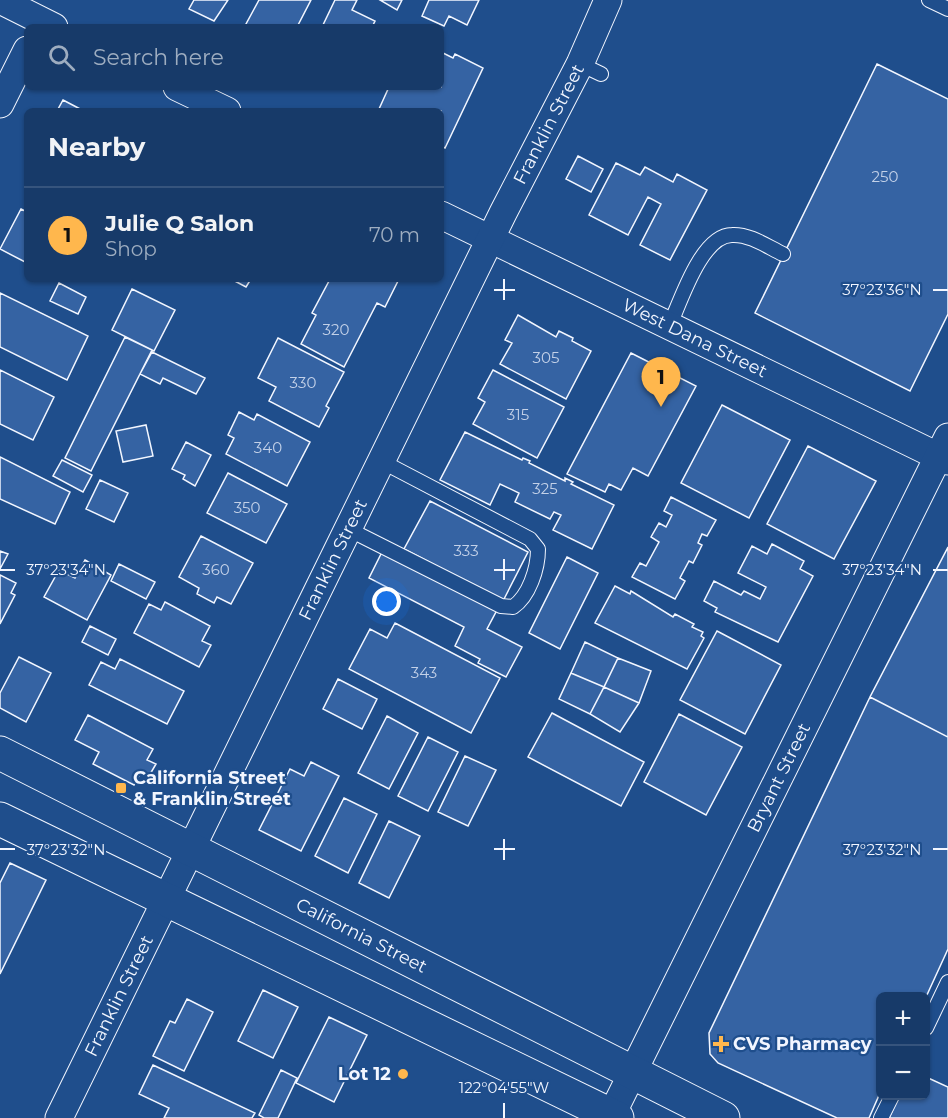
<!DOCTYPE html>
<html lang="en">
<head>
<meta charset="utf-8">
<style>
	body { margin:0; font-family:Montserrat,sans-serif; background:#20416f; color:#f1f3f6 }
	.controls { position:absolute; right:18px; bottom:18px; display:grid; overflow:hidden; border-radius:9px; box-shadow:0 2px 4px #0004 }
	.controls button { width:54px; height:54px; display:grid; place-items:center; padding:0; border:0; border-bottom:2px solid #36547d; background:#173a69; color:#f1f3f6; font:30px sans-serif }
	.you { position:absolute; left:387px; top:602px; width:21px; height:21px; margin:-15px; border:4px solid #fff; border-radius:50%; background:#1a73e8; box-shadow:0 0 0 9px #1a73e833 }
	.badge { display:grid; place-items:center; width:39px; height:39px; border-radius:50%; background:#ffb74d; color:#111; font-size:20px; font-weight:700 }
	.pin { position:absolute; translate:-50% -50px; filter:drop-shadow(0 2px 3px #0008) }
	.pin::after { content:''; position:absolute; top:32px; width:21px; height:18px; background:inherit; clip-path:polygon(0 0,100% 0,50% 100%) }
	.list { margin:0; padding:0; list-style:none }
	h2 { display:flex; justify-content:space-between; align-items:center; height:78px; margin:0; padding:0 24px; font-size:26px }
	h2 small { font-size:20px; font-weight:400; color:#9eadc0 }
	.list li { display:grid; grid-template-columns:39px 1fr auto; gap:18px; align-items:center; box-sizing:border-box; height:96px; padding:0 24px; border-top:2px solid #36547d }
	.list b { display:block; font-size:22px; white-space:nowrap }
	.list p { margin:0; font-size:20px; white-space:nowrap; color:#9eadc0 }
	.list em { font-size:20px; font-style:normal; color:#9eadc0 }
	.icon { flex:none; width:33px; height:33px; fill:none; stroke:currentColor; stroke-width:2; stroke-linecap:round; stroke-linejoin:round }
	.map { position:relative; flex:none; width:948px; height:1118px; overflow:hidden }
	.search { position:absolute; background:#173a69; box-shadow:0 2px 4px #0004; left:24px; top:24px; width:420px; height:66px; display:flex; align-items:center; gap:15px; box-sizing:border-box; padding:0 21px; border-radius:9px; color:#9eadc0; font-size:22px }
	.panel { position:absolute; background:#173a69; box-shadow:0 2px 4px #0004; left:24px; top:108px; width:420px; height:174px; border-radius:9px }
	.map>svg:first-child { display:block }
	.building { fill:#3563a3; stroke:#f2f6ff; stroke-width:1.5 }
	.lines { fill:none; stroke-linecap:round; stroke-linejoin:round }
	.lane-casing { stroke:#f2f6ff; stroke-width:16 }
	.street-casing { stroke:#f2f6ff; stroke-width:29 }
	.secondary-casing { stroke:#f2f6ff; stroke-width:35 }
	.lane { stroke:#1f4e8c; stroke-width:14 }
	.street { stroke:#1f4e8c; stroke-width:27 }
	.secondary { stroke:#1f4e8c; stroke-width:33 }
	.ticks { fill:none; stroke:#f2f6ff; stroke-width:2 }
	.poi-dot { fill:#ffb74d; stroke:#1f4e8c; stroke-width:2 }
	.labels { text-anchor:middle; stroke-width:4.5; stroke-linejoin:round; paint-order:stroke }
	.number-label { font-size:15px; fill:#c3d1e8 }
	.street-label { font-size:18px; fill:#f2f6ff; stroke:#1f4e8c }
	.poi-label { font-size:18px; font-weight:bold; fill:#f2f6ff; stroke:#1f4e8c; text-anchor:start }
	.ticks-label { font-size:15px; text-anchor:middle; fill:#f2f6ff; stroke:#1f4e8c; stroke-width:4.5; stroke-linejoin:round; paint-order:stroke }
</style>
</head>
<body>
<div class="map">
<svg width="948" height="1118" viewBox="0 0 948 1118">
	<rect width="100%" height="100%" fill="#1f4e8c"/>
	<path class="building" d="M194,0H228L214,21L189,9Z
		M259,0H311L297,27H251L246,24Z
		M335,0H357L352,10L375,21L372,27H322Z
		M380,0H402L397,10Z
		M429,0H479L467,25L449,16L444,26L422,16Z
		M441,52L453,58L455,54L483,68L445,148L441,146V111L379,109L389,87H441Z
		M877,64L948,99V314L910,391L755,313Z
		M63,100L84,111H57Z
		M578,156L603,169L591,192L566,179Z
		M616,163L640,175L645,167L673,182L677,174L707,190L670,260L640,245L661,204L648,197L628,235L589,215Z
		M21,209L27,212V263L0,249Z
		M231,279H251L246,287Z
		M326,279H399L385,307L377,303L344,367L301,344L316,315L312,313L329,281Z
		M59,283L86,297L78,314L50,301Z
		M132,289L175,310L154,351L112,330Z
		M0,293L88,336L67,380L0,347Z
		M518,315L556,337L559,331L573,338L572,341L591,351L566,399L500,364L512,343L505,340Z
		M125,337L152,350L91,471L65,458Z
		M278,338L344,372L326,406L329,408L319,427L269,401L276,387L258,378Z
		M152,352L205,378L196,394L163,378L160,384L140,374Z
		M631,353L696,386L648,476L633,468L621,490L609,484L605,492L567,474Z
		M0,370L54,397L33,440L0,424Z
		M493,370L564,407L537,458L473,424L485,402L478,398Z
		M722,405L790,440L749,518L681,483Z
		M239,412L254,420L257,414L310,442L287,486L226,454L234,438L228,435Z
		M146,425L153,456L123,462L116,431Z
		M465,432L522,460L523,458L530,461L529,463L565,481V478L573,482L571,484L614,505L592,549L553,530L561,515L554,512L550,519L515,502L519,493L500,484L490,505L440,480Z
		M186,442L211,455L195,486L183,479L185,475L172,469Z
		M808,446L876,481L834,559L767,524Z
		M0,457L70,492L55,524L0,499Z
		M62,460L92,475L83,492L53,476Z
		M228,473L287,504L266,543L207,513Z
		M100,480L128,493L114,522L86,509Z
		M671,497L716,520L707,536L702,534L698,543L702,545L693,563L689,561L680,578L685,581L675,599L632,577L640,563L646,566L659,542L651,537L659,523L666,527L672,515L664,511Z
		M430,501L528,552L503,601L404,549Z
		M201,536L253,563L231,604L217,597L214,603L197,594L199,588L179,577Z
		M772,544L804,561L800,569L813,576L778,642L715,612L717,608L704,601L714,581L741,595L744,591L760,599L766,587L738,573L752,546L767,554Z
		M948,547V737L870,697Z
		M0,551L8,554L0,569Z
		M382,552L497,610L487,629L522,647L506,677L478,663L480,659L455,646L464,627L369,578Z
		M567,557L598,573L560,649L529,633Z
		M85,560L111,575L87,620L44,597L59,570L75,578Z
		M119,564L155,582L146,599L111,581Z
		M0,575L16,583L11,593L15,595L0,624Z
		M615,586L630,594L631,591L673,617L675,614L694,624L692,627L703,632L701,636L704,638L687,669L595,623Z
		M165,602L210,626L202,641L211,645L199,667L134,633L149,604L161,610Z
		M395,623L500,678L471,733L349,669L370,629L387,638Z
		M90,626L116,639L108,655L82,642Z
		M717,631L781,665L745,734L680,700Z
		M585,642L618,658L604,687L571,673Z
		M19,657L51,673L26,722L0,708V693Z
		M618,658L651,671L639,703L604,687Z
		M120,659L184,691L167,724L89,685L101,662L115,669Z
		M571,673L604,687L590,714L559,699Z
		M338,679L377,699L362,729L323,709Z
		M604,687L639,703L620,732L590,714Z
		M870,697L948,737V949L926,997L880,996V1093L869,1118H837L718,1063L710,1054L709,1033Z
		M552,713L644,762L621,806L528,757Z
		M679,714L742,747L706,815L644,782Z
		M88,715L153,749L147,760L156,764L149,776L141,772L134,785L93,764L99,752L75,740Z
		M387,716L418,733L389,789L358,773Z
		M428,737L458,752L428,811L398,796Z
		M465,756L496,770L468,826L438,812Z
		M311,762L339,776L301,851L259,830L290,769L304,776Z
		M344,798L377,814L348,873L315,856Z
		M389,821L420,836L389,898L359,883Z
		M10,863L46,880L0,974V883Z
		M263,990L298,1007L273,1058L238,1041Z
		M187,999L213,1012L184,1071L153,1056L170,1021L175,1023Z
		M329,1017L367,1035L334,1102L296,1083Z
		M153,1065L255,1113L252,1118H164L169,1108L139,1094Z
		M281,1070L297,1078L278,1118H264L259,1115Z
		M926,1077L948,1087V1118H889L899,1096H926Z"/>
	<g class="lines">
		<defs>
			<path id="lane" d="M929,0L948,9
				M580,64L601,74
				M669,327C680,303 701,235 732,235C750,234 768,247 783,254
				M348,529L501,606L513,607C529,596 538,569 538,549L530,539L381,461
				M926,1028L948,982
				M881,1118L892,1096"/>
			<g id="street">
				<path d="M0,0L54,27"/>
				<path d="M177,87L227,111"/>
				<path d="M0,104L27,50"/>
				<path id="s1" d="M441,215L948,461"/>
				<path id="s2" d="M59,1118L503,213L580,64L608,0"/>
				<path id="s3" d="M610,1118L948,437"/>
			</g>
			<g id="secondary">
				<path id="s4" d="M0,753L723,1118"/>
				<path d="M0,819L617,1118"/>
			</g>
		</defs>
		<use href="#lane" class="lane-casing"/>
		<use href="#street" class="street-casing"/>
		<use href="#secondary" class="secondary-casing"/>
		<use href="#lane" class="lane"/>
		<use href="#street" class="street"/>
		<use href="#secondary" class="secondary"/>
	</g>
	<path class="ticks" d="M504,279V300M494,290H515M933,290H948M504,559V580M0,570H15M494,570H515M933,570H948M504,839V860M0,849H15M494,849H515M933,849H948M504,1103V1118"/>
	<g class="poi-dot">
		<rect x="115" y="782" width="12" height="12" rx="3"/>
		<path d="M718 1035h6v6h6v6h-6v6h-6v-6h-6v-6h6z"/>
		<circle cx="403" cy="1074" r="6"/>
	</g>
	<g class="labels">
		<g class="number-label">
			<text x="885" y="182">250</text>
			<text x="336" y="335">320</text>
			<text x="546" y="363">305</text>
			<text x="303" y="388">330</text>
			<text x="518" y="420">315</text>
			<text x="268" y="453">340</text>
			<text x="545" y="494">325</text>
			<text x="247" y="513">350</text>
			<text x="466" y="556">333</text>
			<text x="216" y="575">360</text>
			<text x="424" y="678">343</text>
		</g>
		<g class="street-label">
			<text dy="6" stroke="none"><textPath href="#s2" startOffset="1108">Franklin Street</textPath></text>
			<text dy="6" stroke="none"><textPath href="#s1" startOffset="282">West Dana Street</textPath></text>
			<text dy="6" stroke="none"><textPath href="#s2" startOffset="622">Franklin Street</textPath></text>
			<text dy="6" stroke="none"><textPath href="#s3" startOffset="380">Bryant Street</textPath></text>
			<text dy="6" stroke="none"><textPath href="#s4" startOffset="405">California Street</textPath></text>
			<text dy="6" stroke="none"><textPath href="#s2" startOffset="136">Franklin Street</textPath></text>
		</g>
		<g class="poi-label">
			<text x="133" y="784">California Street<tspan x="133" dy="21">&amp; Franklin Street</tspan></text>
			<text x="733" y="1050">CVS Pharmacy</text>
			<text x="391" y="1080" text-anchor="end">Lot 12</text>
		</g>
	</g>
	<g class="ticks-label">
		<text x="882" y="295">37°23'36"N</text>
		<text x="66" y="575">37°23'34"N</text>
		<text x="882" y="575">37°23'34"N</text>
		<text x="66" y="855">37°23'32"N</text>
		<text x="882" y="855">37°23'32"N</text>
		<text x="504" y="1093">122°04'55"W</text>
	</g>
</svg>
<div class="controls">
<button>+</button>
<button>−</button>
</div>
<div class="you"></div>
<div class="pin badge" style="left:661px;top:407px">1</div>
<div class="search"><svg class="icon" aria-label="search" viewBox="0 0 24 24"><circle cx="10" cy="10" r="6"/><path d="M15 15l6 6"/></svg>Search here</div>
<section class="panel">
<h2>Nearby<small></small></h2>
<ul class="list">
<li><span class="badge">1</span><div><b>Julie Q Salon</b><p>Shop</p></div><em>70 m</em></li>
</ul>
</section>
</div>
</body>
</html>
